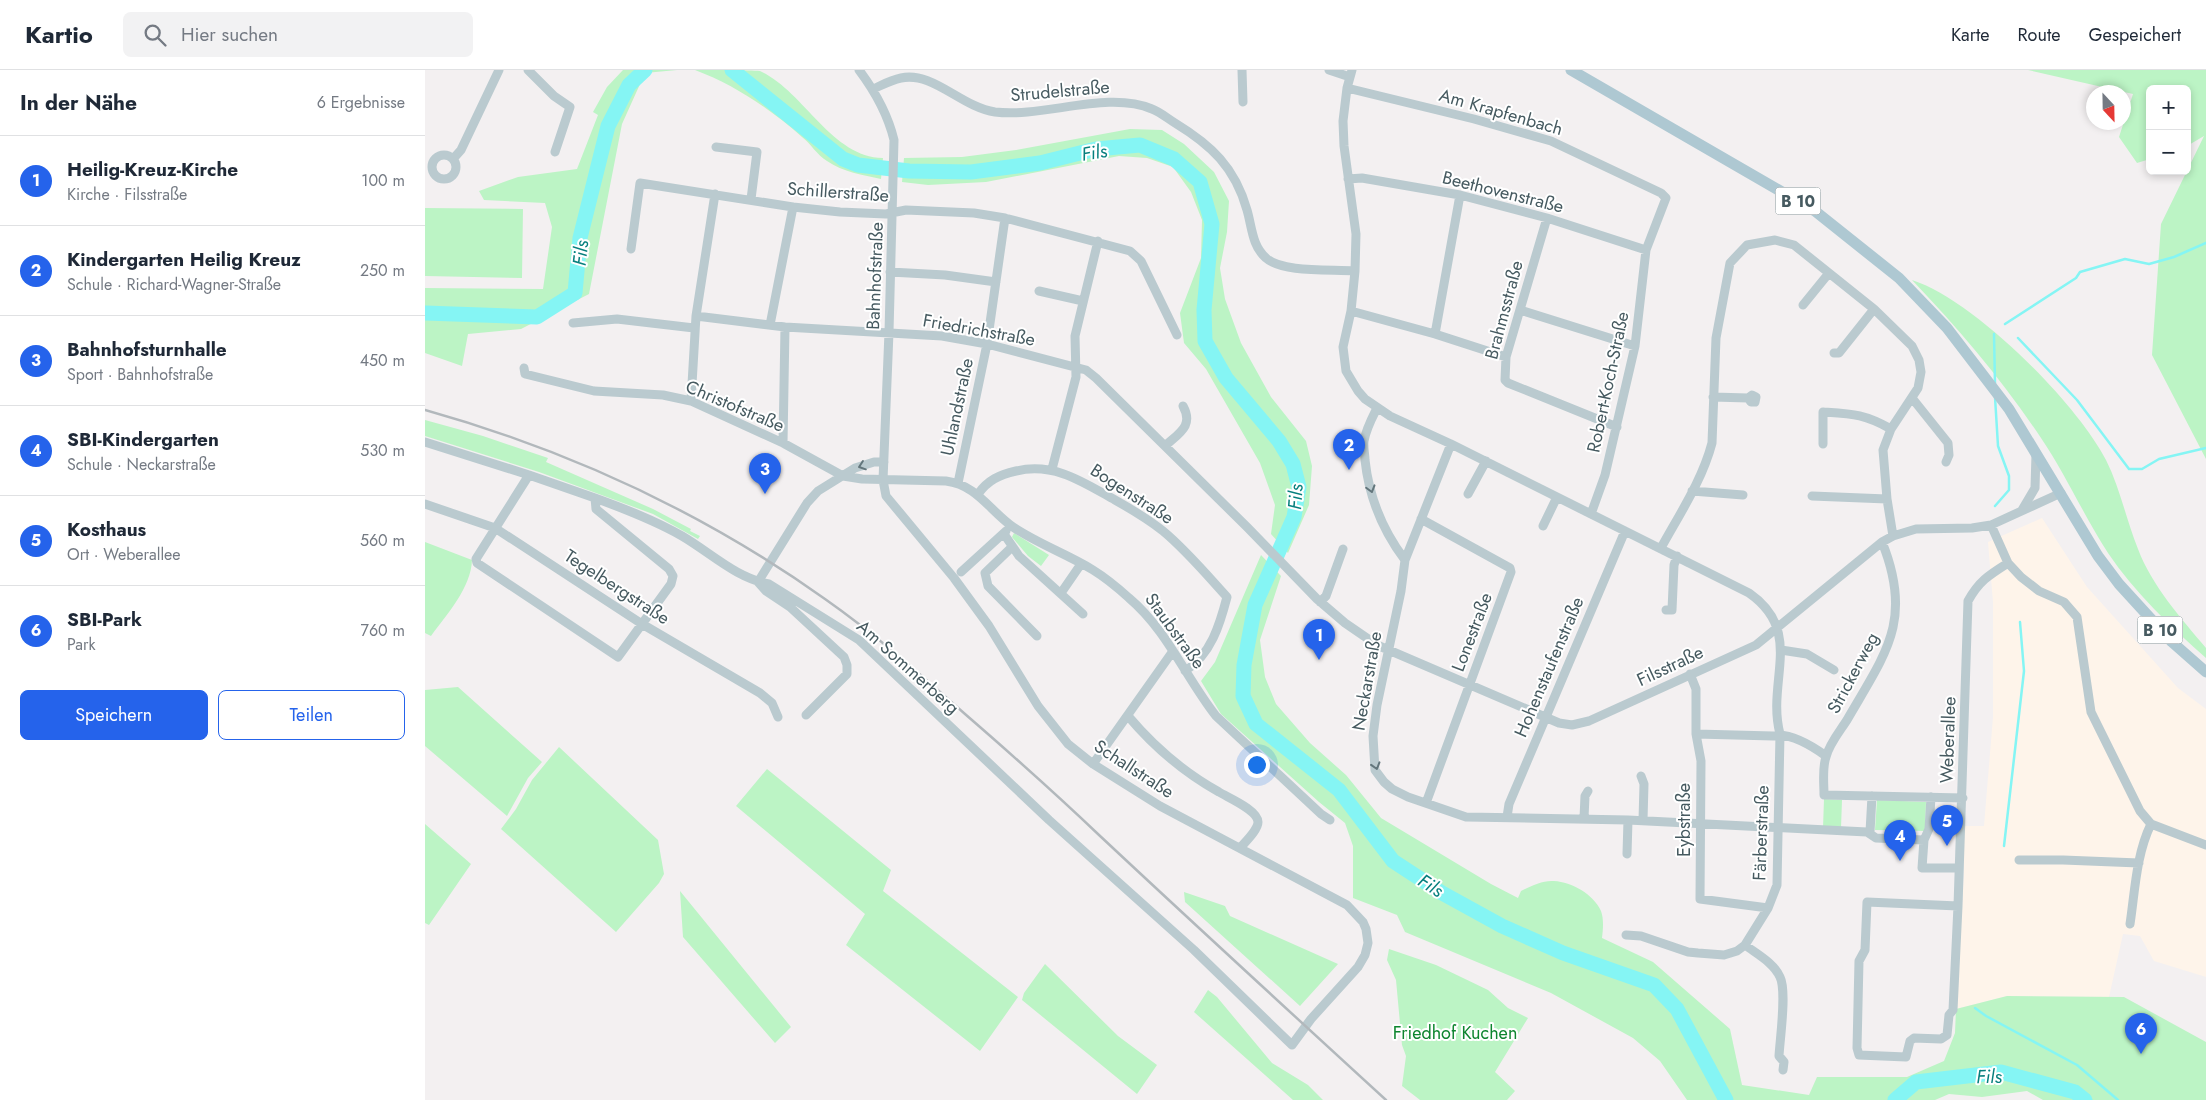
<!DOCTYPE html>
<html lang="de">
<head>
<meta charset="utf-8">
<style>
	body { margin:0; font-family:Jost,sans-serif; background:#f2f2f3; color:#1f2937 }
	.controls { position:absolute; right:15px; top:15px; display:grid; overflow:hidden; border-radius:8px; box-shadow:0 2px 8px #0003 }
	.controls button { width:45px; height:45px; display:grid; place-items:center; padding:0; border:0; border-bottom:1px solid #e0e1e3; background:#fff; color:#1f2937; font:25px sans-serif }
	.compass { position:absolute; left:1661px; top:15px; width:45px; height:45px; border-radius:50%; background:#fff; box-shadow:0 2px 8px #0003; rotate:158deg }
	.you { position:absolute; left:831px; top:694px; width:18px; height:18px; margin:-12px; border:4px solid #fff; border-radius:50%; background:#1a73e8; box-shadow:0 0 0 8px #1a73e833 }
	.badge { display:grid; place-items:center; width:32px; height:32px; border-radius:50%; background:#2563eb; color:#fff; font-size:16px; font-weight:700 }
	.pin { position:absolute; translate:-50% -41px; filter:drop-shadow(0 1px 2px #0008) }
	.pin::after { content:''; position:absolute; top:26px; width:18px; height:15px; background:inherit; clip-path:polygon(0 0,100% 0,50% 100%) }
	.list { margin:0; padding:0; list-style:none }
	h2 { display:flex; justify-content:space-between; align-items:center; height:65px; margin:0; padding:0 20px; font-size:21px }
	h2 small { font-size:16px; font-weight:400; color:#747a83 }
	.list li { display:grid; grid-template-columns:32px 1fr auto; gap:15px; align-items:center; box-sizing:border-box; height:90px; padding:0 20px; border-top:1px solid #e0e1e3 }
	.list b { display:block; font-size:19px; white-space:nowrap }
	.list p { margin:0; font-size:16px; white-space:nowrap; color:#747a83 }
	.list em { font-size:16px; font-style:normal; color:#747a83 }
	.actions { display:flex; gap:10px; padding:15px 20px }
	.actions a { flex:1; padding:11px 0; border:1px solid #2563eb; border-radius:8px; text-align:center; font-size:18px; color:#2563eb }
	.actions .main { background:#2563eb; color:#fff }
	.icon { flex:none; width:28px; height:28px; fill:none; stroke:currentColor; stroke-width:2; stroke-linecap:round; stroke-linejoin:round }
	.map { position:relative; flex:none; width:1781px; height:1030px; overflow:hidden }
	header { display:flex; align-items:center; gap:30px; box-sizing:border-box; height:70px; padding:0 25px; background:#fff; border-bottom:1px solid #e0e1e3 }
	header strong { font-size:24px }
	nav { display:flex; gap:28px; margin-inline-start:auto; font-size:18px }
	.search { width:350px; height:45px; background:#f2f2f3; display:flex; align-items:center; gap:12px; box-sizing:border-box; padding:0 18px; border-radius:8px; color:#747a83; font-size:19px }
	main { display:flex }
	aside { flex:1; background:#fff }
	.map>svg:first-child { display:block }
	.commercial { fill:#fef4ea }
	.green { fill:#bcf4c5 }
	.lines { fill:none; stroke-linecap:round; stroke-linejoin:round }
	.stream { stroke:#85f5f4; stroke-width:2.5 }
	.river { stroke:#85f5f4; stroke-width:15 }
	.minor { stroke:#bacacf; stroke-width:9 }
	.major { stroke:#aec8d2; stroke-width:11 }
	.rail { stroke:#b2b8bc; stroke-width:2.5 }
	.oneway { stroke:#63767c }
	.labels { text-anchor:middle; stroke-width:4; stroke-linejoin:round; paint-order:stroke }
	.shield { fill:#fff; stroke:#7e8c90; stroke-width:1 }
	.shield-label { font-size:16px; font-weight:bold; fill:#465a60 }
	.street-label { font-size:18px; fill:#465a60; stroke:#fff }
	.park-label { font-size:18px; fill:#0e852f; stroke:#fff }
	.water-label { font-size:19px; font-style:italic; fill:#067f7d; stroke:#fff }
</style>
</head>
<body>
<header>
<strong>Kartio</strong>
<div class="search"><svg class="icon" aria-label="search" viewBox="0 0 24 24"><circle cx="10" cy="10" r="6"/><path d="M15 15l6 6"/></svg>Hier suchen</div>
<nav><a>Karte</a><a>Route</a><a>Gespeichert</a></nav>
</header>
<main>
<aside>
<h2>In der Nähe<small>6 Ergebnisse</small></h2>
<ul class="list">
<li><span class="badge">1</span><div><b>Heilig-Kreuz-Kirche</b><p>Kirche · Filsstraße</p></div><em>100 m</em></li>
<li><span class="badge">2</span><div><b>Kindergarten Heilig Kreuz</b><p>Schule · Richard-Wagner-Straße</p></div><em>250 m</em></li>
<li><span class="badge">3</span><div><b>Bahnhofsturnhalle</b><p>Sport · Bahnhofstraße</p></div><em>450 m</em></li>
<li><span class="badge">4</span><div><b>SBI-Kindergarten</b><p>Schule · Neckarstraße</p></div><em>530 m</em></li>
<li><span class="badge">5</span><div><b>Kosthaus</b><p>Ort · Weberallee</p></div><em>560 m</em></li>
<li><span class="badge">6</span><div><b>SBI-Park</b><p>Park</p></div><em>760 m</em></li>
</ul>
<div class="actions"><a class="main">Speichern</a><a>Teilen</a></div>
</aside>
<div class="map">
<svg width="1781" height="1030" viewBox="0 0 1781 1030">
	<rect width="100%" height="100%" fill="#f3f0f1"/>
	<path class="commercial" d="M1617,448L1662,517L1753,618L1781,639V907L1729,891L1715,866L1698,864L1684,927L1582,926L1531,939L1539,803V756H1559L1568,647V532L1563,472Z"/>
	<path class="green" d="M198,0H252L220,3L197,54L164,224L96,259L43,264L37,296L0,283V218L118,219L127,157L120,133L59,130L54,121L93,107L152,99L173,45L168,42L182,17Z
		M270,0C283,0 325,0 335,1C379,21 406,87 458,88L456,109C438,105 418,102 402,91C392,85 386,74 377,67C345,39 310,15 270,0Z
		M1603,0H1781V389L1727,285L1736,154L1779,66L1762,76V19H1725V89L1712,93L1694,67L1708,24Z
		M705,59L737,60L759,74L789,102L804,131L802,162L795,198L800,229L816,273L846,327L881,371L887,396L884,435L863,483L846,464L850,435L835,393L781,299L759,273L755,243L776,188L777,150L766,122L748,97L722,88L694,86L561,112L503,115L477,112L479,88L537,87L591,80Z
		M0,138L98,139L97,208L0,206Z
		M1487,210C1549,230 1651,332 1681,390C1695,418 1701,449 1713,479C1727,516 1756,548 1781,578V588C1745,556 1710,523 1683,483C1659,446 1641,405 1616,368C1578,311 1534,259 1487,210Z
		M0,350L58,366L123,388L121,392L228,439L266,459L265,461L275,466L273,469L228,444L114,402L0,366Z
		M589,463L624,485L616,496L603,486L587,467Z
		M0,472L47,490C46,518 22,544 6,566L0,563Z
		M836,485L856,506L835,570L840,607L851,634L885,673L921,705L956,748L1066,814L1093,828L1096,821C1106,816 1118,810 1129,811C1147,812 1168,824 1176,841C1179,849 1178,860 1177,868L1228,892L1305,959L1317,1015L1384,1025L1392,1007H1482L1519,991L1530,963L1531,939L1582,926L1699,927L1781,972V1030H1618L1602,1021L1557,1027L1524,1024L1510,1030H1262L1235,991L1208,968L1126,923L980,862L972,845L928,828V776L920,753L894,732L796,644L776,611L790,592Z
		M33,617L117,692L103,708L82,746L0,676V620Z
		M134,677L233,770L239,804L234,813L191,862L76,759L91,739L107,710Z
		M342,699L466,800L458,821L593,927L555,981L421,875L440,844L311,736Z
		M1399,729L1417,730L1416,758H1398Z
		M1452,730L1501,732L1500,761L1450,760Z
		M0,754L46,794L4,855L0,853Z
		M255,821L366,957L350,973L258,867Z
		M759,822L800,836L805,846L913,894L875,936L760,832Z
		M964,879L1011,895L1063,920L1083,938L1103,948L1070,1002L1090,1021L1082,1030H995L977,1016L981,986L977,975L971,910L962,890Z
		M620,894L693,966L732,995L712,1024L597,930L599,923Z
		M783,920L792,927L847,993L883,1015L898,1030H868L769,942Z"/>
	<g class="lines">
		<path class="stream" d="M1580,254L1651,208L1655,202L1700,189L1724,194L1749,187L1781,173
			M1569,264L1570,314
			M1593,268L1652,330L1704,399H1717L1734,389L1781,378
			M1570,436L1584,420V406L1573,376L1570,327
			M1579,776L1599,601L1595,552
			M1550,938L1561,946L1652,995L1693,1030"/>
		<path class="river" d="M307,0L418,89L433,95L484,101L546,102L615,93L671,79L715,75L749,89L775,112L787,154L779,240L780,271L801,308L854,371L868,394L874,417L869,447L830,535L819,595L818,626L831,654L914,720L968,791L1017,823L1077,856L1138,883L1229,915L1252,939L1301,1030
			M0,243L112,247L150,223L155,168L183,56L204,15L220,0
			M1470,1030L1491,1012L1576,1002L1650,1022L1660,1030"/>
		<path class="minor" d="M103,0L129,26L145,37L130,82
			M817,0L818,32
			M904,0L925,7
			M927,0L922,18L918,51L919,76L931,164L930,201L926,241L918,277L921,301L933,321L940,329L965,346L1026,374L1324,523C1380,562 1341,611 1355,664L1352,815L1343,838L1320,875L1312,881L1299,885L1273,883L1263,882L1216,866L1201,865
			M922,18L1049,49L1126,71L1236,123L1241,128L1221,180L1210,276L1180,405L1166,444
			M448,19C457,15 466,10 476,8C508,1 536,37 570,42C619,48 682,20 727,39C735,42 742,48 750,53C786,75 810,97 822,140C827,157 827,176 841,188C857,203 908,199 930,201
			M291,77L332,82L326,129
			M7 97a12 12 0 1 1 24 0a12 12 0 1 1-24 0Z
			M28,89L36,80L74,0
			M923,109L937,108L1035,125L1122,148L1221,180
			M1122,148L1081,287L1080,310L1083,313L1192,357
			M206,179L215,113L368,137L415,142L461,144L481,140L549,143L580,148L705,181L716,191L752,265
			M465,202L520,205L571,212
			M614,221L658,231
			M1378,235L1404,203
			M1095,240L1210,276
			M926,241L1010,264L1081,287
			M271,246L360,257L517,266L562,274L661,300L671,308L822,457L892,529L920,553L952,575L1134,653L1147,655L1164,651L1331,575L1457,472L1468,466L1491,459L1547,458L1566,455L1636,423
			M148,253L192,249L269,258
			M345,255L368,137
			M1010,264L1035,125
			M1409,283H1414L1449,239
			M99,298L100,304L169,321L238,325L266,331L358,373L418,406L437,409L521,411C552,415 564,440 588,457C613,474 642,484 668,500C681,508 693,518 704,528C742,560 761,608 791,646L896,744L905,750
			M1288,327L1323,328L1326,332H1330L1331,327L1327,325L1323,328
			M1487,328L1523,373L1524,385L1521,392
			M266,331L271,246L290,124
			M952,338C947,348 941,359 939,371C938,377 940,384 940,390C944,427 958,461 980,490
			M0,372L104,405L51,489L52,493L193,587L246,514L248,506L244,499L171,439L170,428L104,405
			M358,373L360,257
			M1026,374L980,490L976,521L952,635L948,666L950,700L959,712L967,719L983,727L1041,747L1203,750L1442,762L1451,768L1499,770
			M1398,374V342C1428,344 1439,344 1466,359
			M740,376C754,363 769,356 758,336
			M627,399L651,307L650,266L673,171
			M533,413L562,274L580,148
			M1267,421L1318,425
			M553,424C563,410 574,405 591,401C629,392 658,412 690,430C706,439 723,449 738,461C761,480 781,504 802,527C795,554 786,585 760,601
			M1043,424L1061,391
			M1387,426L1462,429
			M170,428C200,439 229,450 257,466C286,483 311,508 344,514L434,570L624,750L769,880L867,975L886,949L933,897L940,885L943,873L941,859L938,852L922,835L735,736L668,694L643,674L613,636L564,556L529,508L461,426L458,410L464,262L469,70C463,45 449,20 434,0
			M0,434L70,458L217,554L335,623L347,633L353,647
			M1597,440L1610,418L1611,384
			M996,449L1085,498L1086,502L1001,733
			M1566,455L1583,493L1596,507L1614,521L1639,532L1652,547L1666,642L1715,741L1726,754L1781,775
			M1118,456L1132,427
			M579,464L594,486L658,544
			M1457,472C1489,551 1460,584 1422,650C1415,661 1404,674 1401,687C1397,698 1399,713 1399,725L1538,728
			M587,477L560,503L563,516L612,566
			M1236,478C1254,445 1277,411 1287,373L1291,268L1305,193L1322,175L1350,170L1369,175L1449,239L1487,276L1494,290L1496,302L1493,318L1466,359L1458,380L1462,429L1468,466
			M536,502L581,461
			M333,512L341,521L365,537L419,587L422,595V604L381,645
			M333,512L382,433L393,421L430,398L449,392H459
			M636,523L656,494
			M895,532L901,526L918,479
			M1241,540H1247L1249,495L1252,486
			M1356,580L1382,584L1409,600
			M1265,604L1271,619V664L1276,691L1275,829L1343,838
			M703,646C730,678 758,702 794,722C804,728 833,740 833,752C833,760 820,772 816,777
			M1271,664L1348,666C1365,662 1387,676 1401,686
			M668,694L748,581
			M1216,706L1219,714L1218,750
			M1506,727L1504,759L1499,770L1497,798H1534
			M1082,747L1084,734L1200,461
			M1159,748L1160,726L1163,721
			M1445,762L1447,726
			M1202,784L1203,750
			M1594,790H1638L1714,793
			M1533,836L1528,940L1524,945L1522,965L1516,969L1489,968L1485,971L1481,987L1434,985L1432,978L1434,891L1440,880L1442,832L1533,836L1543,531C1554,511 1564,505 1583,493
			M1705,854C1710,821 1711,785 1726,754
			M1320,875C1332,884 1349,893 1355,907C1362,921 1355,968 1354,986L1359,992L1358,1000"/>
		<path class="major" d="M1146,0L1390,141L1474,208L1522,258L1584,339L1673,486L1694,514L1747,572L1781,602"/>
		<path class="rail" d="M0,340C143,380 279,443 400,529C450,564 495,604 540,644C585,683 630,723 674,765C769,854 865,942 961,1030"/>
	</g>
	<defs><path id="oneway-chevron" d="M-2-3.5L2.5 0L-2 3.5" fill="none" stroke-width="1.6" stroke-linecap="round" stroke-linejoin="round" transform="scale(1.25)"/></defs>
	<g class="oneway">
		<use href="#oneway-chevron" transform="translate(437 396) rotate(161)"/>
		<use href="#oneway-chevron" transform="translate(946 419) rotate(74)"/>
		<use href="#oneway-chevron" transform="translate(951 696) rotate(73)"/>
	</g>
	<g class="labels">
		<g class="shield">
			<rect x="1350.5" y="117.5" width="45" height="27" rx="4"/>
			<rect x="1712.5" y="546.5" width="45" height="27" rx="4"/>
		</g>
		<g class="shield-label">
			<text x="1373" y="137">B 10</text>
			<text x="1735" y="566">B 10</text>
		</g>
		<g class="street-label">
			<text transform="translate(635 21) rotate(-5)" y="6">Strudelstraße</text>
			<text transform="translate(1076 42) rotate(16)" y="6">Am Krapfenbach</text>
			<text transform="translate(413 122) rotate(4)" y="6">Schillerstraße</text>
			<text transform="translate(1078 122) rotate(14)" y="6">Beethovenstraße</text>
			<text transform="translate(450 206) rotate(-88)" y="6">Bahnhofstraße</text>
			<text transform="translate(1079 240) rotate(-75)" y="6">Brahmsstraße</text>
			<text transform="translate(554 260) rotate(10)" y="6">Friedrichstraße</text>
			<text transform="translate(1183 312) rotate(-78)" y="6">Robert-Koch-Straße</text>
			<text transform="translate(310 336) rotate(23)" y="6">Christofstraße</text>
			<text transform="translate(532 337) rotate(-78)" y="6">Uhlandstraße</text>
			<text transform="translate(707 424) rotate(33)" y="6">Bogenstraße</text>
			<text transform="translate(192 517) rotate(33)" y="6">Tegelbergstraße</text>
			<text transform="translate(750 561) rotate(54)" y="6">Staubstraße</text>
			<text transform="translate(1047 562) rotate(-69)" y="6">Lonestraße</text>
			<text transform="translate(1245 596) rotate(-25)" y="6">Filsstraße</text>
			<text transform="translate(483 597) rotate(42)" y="6">Am Sommerberg</text>
			<text transform="translate(1124 597) rotate(-67)" y="6">Hohenstaufenstraße</text>
			<text transform="translate(1428 603) rotate(-62)" y="6">Strickerweg</text>
			<text transform="translate(942 611) rotate(-80)" y="6">Neckarstraße</text>
			<text transform="translate(1523 670) rotate(-88)" y="6">Weberallee</text>
			<text transform="translate(709 699) rotate(33)" y="6">Schallstraße</text>
			<text transform="translate(1259 750) rotate(-90)" y="6">Eybstraße</text>
			<text transform="translate(1336 763) rotate(-88)" y="6">Färberstraße</text>
		</g>
		<g class="park-label">
			<text x="1030" y="969">Friedhof Kuchen</text>
		</g>
		<g class="water-label">
			<text transform="translate(669 82) rotate(-9)" y="7">Fils</text>
			<text transform="translate(155 183) rotate(-83)" y="7">Fils</text>
			<text transform="translate(870 427) rotate(-86)" y="7">Fils</text>
			<text transform="translate(1006 815) rotate(33)" y="7">Fils</text>
			<text transform="translate(1564 1006) rotate(-1)" y="7">Fils</text>
		</g>
	</g>
</svg>
<div class="controls">
<button>+</button>
<button>−</button>
</div>
<svg class="compass" viewBox="-18 -18 36 36"><path d="M0-13l5 13h-10z" fill="#e53935"/><path d="M0 13l5-13h-10z" fill="#747a83"/></svg>
<div class="you"></div>
<div class="pin badge" style="left:894px;top:590px">1</div>
<div class="pin badge" style="left:924px;top:400px">2</div>
<div class="pin badge" style="left:340px;top:424px">3</div>
<div class="pin badge" style="left:1475px;top:791px">4</div>
<div class="pin badge" style="left:1522px;top:776px">5</div>
<div class="pin badge" style="left:1716px;top:984px">6</div>
</div>
</main>
</body>
</html>
